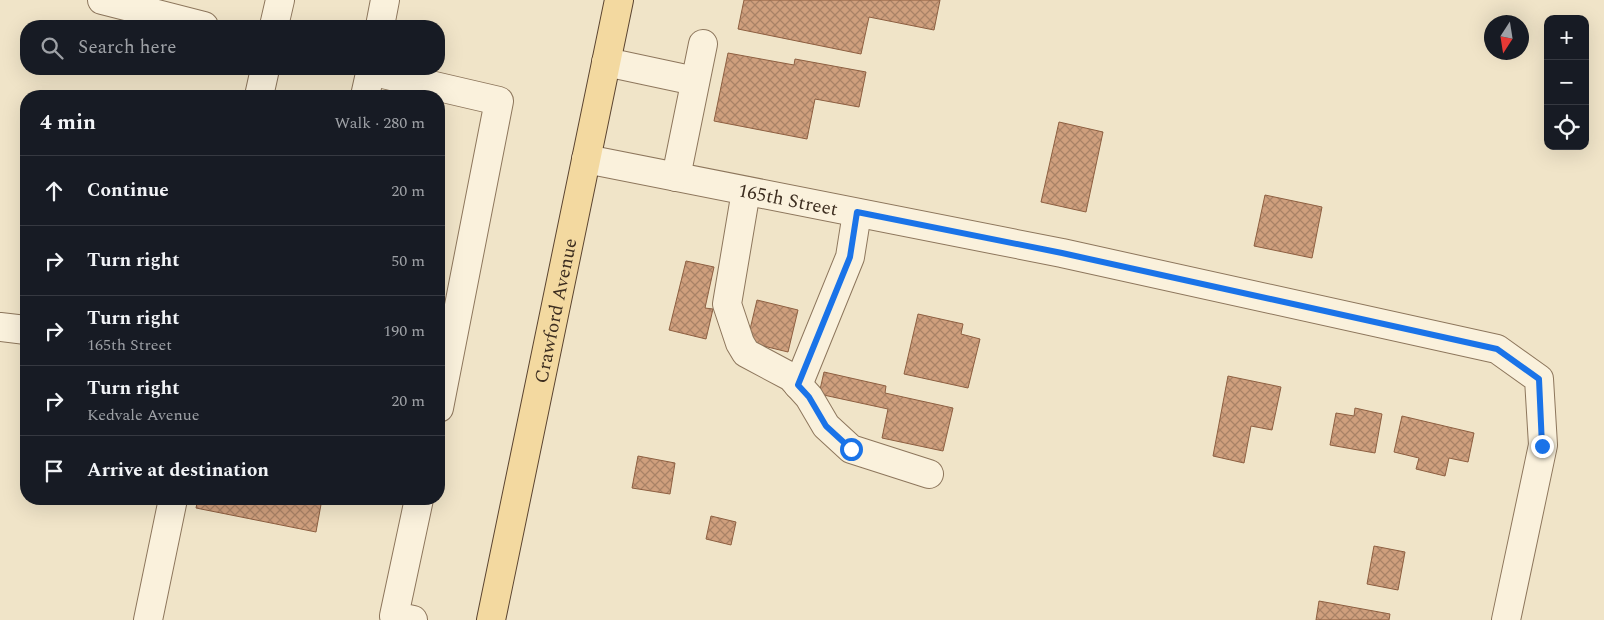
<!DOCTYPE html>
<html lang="en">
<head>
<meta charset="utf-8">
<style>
	body { margin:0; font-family:Spectral,serif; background:#242831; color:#f1f3f6 }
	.controls { position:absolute; right:15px; top:15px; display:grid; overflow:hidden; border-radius:10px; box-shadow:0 5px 20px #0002 }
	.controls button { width:45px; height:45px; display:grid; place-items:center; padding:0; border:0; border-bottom:1px solid #363941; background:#171b24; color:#f1f3f6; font:25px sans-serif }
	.compass { position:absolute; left:1484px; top:15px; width:45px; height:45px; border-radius:50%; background:#171b24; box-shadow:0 5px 20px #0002; rotate:192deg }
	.stop { position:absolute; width:15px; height:15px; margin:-11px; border:4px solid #1a73e8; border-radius:50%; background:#fff }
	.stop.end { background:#1a73e8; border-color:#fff; box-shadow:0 1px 5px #0008 }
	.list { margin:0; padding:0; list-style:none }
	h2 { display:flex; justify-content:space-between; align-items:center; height:65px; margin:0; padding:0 20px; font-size:21px }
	h2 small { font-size:16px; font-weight:400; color:#9ea1a6 }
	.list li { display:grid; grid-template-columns:32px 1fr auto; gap:15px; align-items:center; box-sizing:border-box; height:70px; padding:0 20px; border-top:1px solid #363941 }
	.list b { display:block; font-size:19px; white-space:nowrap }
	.list p { margin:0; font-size:16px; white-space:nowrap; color:#9ea1a6 }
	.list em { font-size:16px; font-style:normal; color:#9ea1a6 }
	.icon { flex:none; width:28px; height:28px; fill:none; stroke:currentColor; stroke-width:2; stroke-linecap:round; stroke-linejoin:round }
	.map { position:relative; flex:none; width:1604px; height:620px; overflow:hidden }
	.search { position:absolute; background:#171b24; box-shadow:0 5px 20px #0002; left:20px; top:20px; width:425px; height:55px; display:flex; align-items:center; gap:12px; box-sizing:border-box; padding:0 18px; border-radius:20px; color:#9ea1a6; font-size:19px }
	.panel { position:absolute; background:#171b24; box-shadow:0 5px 20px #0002; left:20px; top:90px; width:425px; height:415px; border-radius:20px }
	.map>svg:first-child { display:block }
	.building { fill:url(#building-cross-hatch); stroke:#8d5f41 }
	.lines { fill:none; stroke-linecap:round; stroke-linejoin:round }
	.minor-casing { stroke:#8d765c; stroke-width:30 }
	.major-casing { stroke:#5b4430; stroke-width:30 }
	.minor { stroke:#faf1dc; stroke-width:28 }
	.major { stroke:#f3d9a0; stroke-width:28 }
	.route { stroke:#1a73e8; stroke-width:6 }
	.labels { text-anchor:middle; stroke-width:4; stroke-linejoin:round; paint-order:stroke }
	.street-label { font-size:19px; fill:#3d2e20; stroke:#f7eed8 }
</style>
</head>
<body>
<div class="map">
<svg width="1604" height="620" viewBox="0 0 1604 620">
	<defs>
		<pattern id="building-cross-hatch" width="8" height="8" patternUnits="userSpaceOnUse" patternTransform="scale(1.25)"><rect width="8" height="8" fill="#cf9f7d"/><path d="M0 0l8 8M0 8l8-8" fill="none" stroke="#a98266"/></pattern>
	</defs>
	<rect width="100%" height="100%" fill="#f0e4c8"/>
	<path class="building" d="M744,0H940L934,30L869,17L861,54L738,29Z
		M728,53L794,65L795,59L866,72L859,107L815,99L807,139L714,121Z
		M1059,122L1103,132L1086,212L1041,202Z
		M1265,195L1322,207L1312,258L1254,246Z
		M686,261L714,267L705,308L713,309L706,339L669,330Z
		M757,300L798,310L788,352L747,342Z
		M918,314L963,324L961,334L980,339L968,388L904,374Z
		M824,372L886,386L885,393L953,408L943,451L882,438L888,409L819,394Z
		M1228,376L1281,387L1272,430L1251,426L1244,463L1213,456Z
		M1355,408L1382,414L1375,453L1330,445L1336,413L1354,416Z
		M1402,416L1474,433L1468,462L1449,458L1445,476L1416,469L1419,458L1394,452Z
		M638,456L675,463L670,494L632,488Z
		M198,499H322L316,532L196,508Z
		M711,516L736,522L731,545L706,539Z
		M1374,546L1405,552L1398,590L1367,584Z
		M1319,601L1390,614L1389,620H1316Z"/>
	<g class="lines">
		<defs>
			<g id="minor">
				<path d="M102,0L204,26"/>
				<path d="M274,26L280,0"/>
				<path d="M380,26L385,0"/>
				<path d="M606,62L695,81"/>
				<path d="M370,71L499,101L439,408"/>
				<path d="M259,96L265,69"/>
				<path d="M365,96L371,69"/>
				<path id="s1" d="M586,159L1062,253L1497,349L1539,379L1543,445L1506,620"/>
				<path d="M676,177L703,44"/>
				<path d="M746,191L727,304L740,343L746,353L791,377L809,397L826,426L851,449L929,474"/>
				<path d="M0,327L26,330"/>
				<path d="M798,385L850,257L857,213"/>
				<path d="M148,620L173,499"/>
				<path d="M413,620L394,616L419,499"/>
			</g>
			<g id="major">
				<path id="s2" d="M491,620L619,0"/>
			</g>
		</defs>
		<use href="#minor" class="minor-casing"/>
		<use href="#major" class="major-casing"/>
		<use href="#minor" class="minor"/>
		<use href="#major" class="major"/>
	</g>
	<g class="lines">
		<path class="route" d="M851,449L826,426L809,397L798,385L850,257L857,212L1062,253L1497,349L1539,379L1542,446"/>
	</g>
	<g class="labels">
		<g class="street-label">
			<text dy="7" stroke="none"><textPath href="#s1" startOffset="206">165th Street</textPath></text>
			<text dy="7" stroke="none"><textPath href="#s2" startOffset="316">Crawford Avenue</textPath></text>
		</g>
	</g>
</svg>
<div class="controls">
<button>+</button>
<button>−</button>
<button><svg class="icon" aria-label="locate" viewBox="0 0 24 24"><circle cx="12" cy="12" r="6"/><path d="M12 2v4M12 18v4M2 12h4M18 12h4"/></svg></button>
</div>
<svg class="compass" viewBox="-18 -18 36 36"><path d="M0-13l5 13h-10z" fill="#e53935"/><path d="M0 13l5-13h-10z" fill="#9ea1a6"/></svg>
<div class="stop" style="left:851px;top:449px"></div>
<div class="stop end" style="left:1542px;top:446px"></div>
<div class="search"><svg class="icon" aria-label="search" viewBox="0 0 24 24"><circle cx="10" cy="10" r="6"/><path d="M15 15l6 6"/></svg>Search here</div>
<section class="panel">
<h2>4 min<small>Walk · 280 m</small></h2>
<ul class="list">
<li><svg class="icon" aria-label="ahead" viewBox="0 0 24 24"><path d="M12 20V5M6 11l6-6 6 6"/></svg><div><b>Continue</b></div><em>20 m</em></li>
<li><svg class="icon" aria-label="right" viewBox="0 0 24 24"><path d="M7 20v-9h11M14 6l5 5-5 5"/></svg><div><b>Turn right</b></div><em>50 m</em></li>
<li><svg class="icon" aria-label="right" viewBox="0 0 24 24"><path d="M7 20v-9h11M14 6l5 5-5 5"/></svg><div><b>Turn right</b><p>165th Street</p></div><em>190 m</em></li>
<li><svg class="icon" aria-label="right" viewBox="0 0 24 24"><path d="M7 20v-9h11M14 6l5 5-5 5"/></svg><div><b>Turn right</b><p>Kedvale Avenue</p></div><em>20 m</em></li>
<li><svg class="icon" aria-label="arrive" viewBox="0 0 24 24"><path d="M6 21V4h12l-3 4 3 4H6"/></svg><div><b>Arrive at destination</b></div></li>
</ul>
</section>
</div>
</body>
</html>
